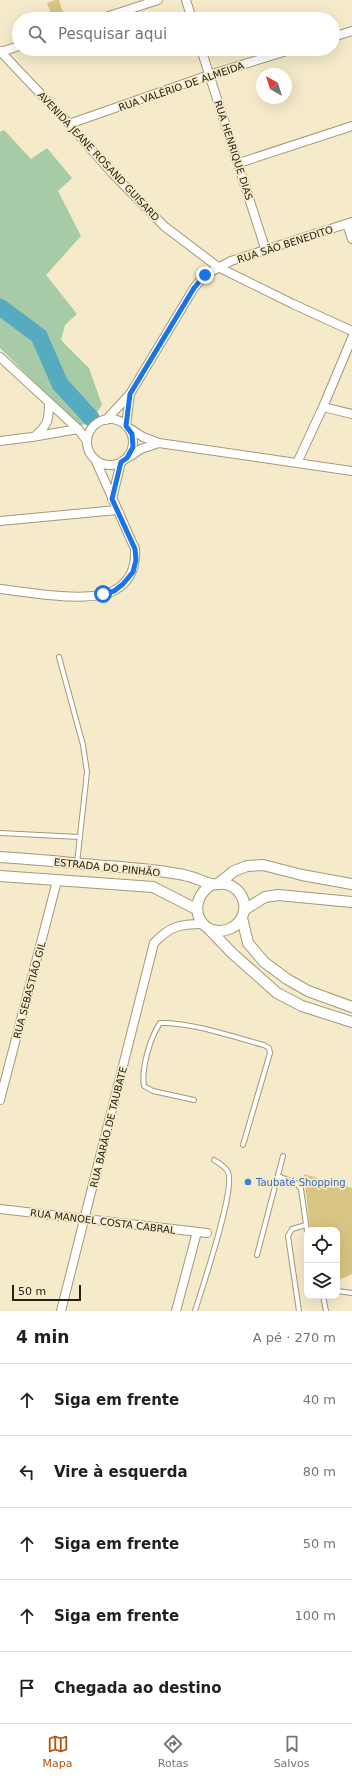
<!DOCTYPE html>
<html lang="pt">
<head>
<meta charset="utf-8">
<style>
	body { margin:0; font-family:"DejaVu Sans",sans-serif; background:#f2f2f2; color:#202124 }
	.controls { position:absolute; right:12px; bottom:12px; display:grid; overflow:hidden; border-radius:8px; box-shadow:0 4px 16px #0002 }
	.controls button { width:36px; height:36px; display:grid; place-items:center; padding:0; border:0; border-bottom:1px solid #e0e0e0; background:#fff; color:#202124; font:20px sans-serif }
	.compass { position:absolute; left:256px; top:68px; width:36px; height:36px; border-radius:50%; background:#fff; box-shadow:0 4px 16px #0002; rotate:321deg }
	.scale { position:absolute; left:12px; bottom:10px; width:69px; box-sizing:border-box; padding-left:4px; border:2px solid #272317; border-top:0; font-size:11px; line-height:14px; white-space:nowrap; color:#272317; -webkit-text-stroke:3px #f5eac9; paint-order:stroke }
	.stop { position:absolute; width:12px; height:12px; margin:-9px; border:3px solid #1a73e8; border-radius:50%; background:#fff }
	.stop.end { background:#1a73e8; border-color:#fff; box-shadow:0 1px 4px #0008 }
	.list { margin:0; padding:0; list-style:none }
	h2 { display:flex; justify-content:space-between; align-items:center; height:52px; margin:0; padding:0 16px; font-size:17px }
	h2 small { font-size:13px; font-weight:400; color:#757577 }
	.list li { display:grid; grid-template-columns:26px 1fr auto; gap:12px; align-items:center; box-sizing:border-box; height:72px; padding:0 16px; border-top:1px solid #e0e0e0 }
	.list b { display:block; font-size:15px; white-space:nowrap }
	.list em { font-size:13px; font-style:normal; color:#757577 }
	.icon { flex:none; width:22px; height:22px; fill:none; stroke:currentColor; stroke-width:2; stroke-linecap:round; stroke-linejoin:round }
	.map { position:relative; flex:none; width:352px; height:1311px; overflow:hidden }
	.search { position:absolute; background:#fff; box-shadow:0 4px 16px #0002; left:12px; right:12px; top:12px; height:44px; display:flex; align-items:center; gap:10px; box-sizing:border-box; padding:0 14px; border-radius:22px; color:#757577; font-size:15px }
	.sheet { height:412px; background:#fff }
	nav { display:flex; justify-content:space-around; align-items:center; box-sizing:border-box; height:56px; border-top:1px solid #e0e0e0; background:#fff; font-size:11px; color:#757577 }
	nav a { display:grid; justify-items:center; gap:2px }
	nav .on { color:#b45309 }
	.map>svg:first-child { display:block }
	.green { fill:#a7cba7 }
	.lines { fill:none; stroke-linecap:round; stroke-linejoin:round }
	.river { stroke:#57abc1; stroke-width:17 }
	.building { fill:#d8c483 }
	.service-casing { stroke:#a39979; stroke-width:6 }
	.minor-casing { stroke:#a39979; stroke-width:10 }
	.tertiary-casing { stroke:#a39979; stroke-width:12 }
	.service { stroke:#fff; stroke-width:4 }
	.minor { stroke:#fff; stroke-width:8 }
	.tertiary { stroke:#fff; stroke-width:10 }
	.route { stroke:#1a73e8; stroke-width:5 }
	.shop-dot { fill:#3f7fe0; stroke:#f5eac9; stroke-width:1.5 }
	.labels { text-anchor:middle; stroke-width:3.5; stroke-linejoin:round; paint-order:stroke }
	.street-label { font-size:10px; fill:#272317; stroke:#f5eac9 }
	.shop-label { font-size:10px; fill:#366cbe; stroke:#f5eac9; text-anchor:start }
</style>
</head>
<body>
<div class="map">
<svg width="352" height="1311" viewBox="0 0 352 1311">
	<rect width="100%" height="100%" fill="#f5eac9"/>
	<path class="green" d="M4,130L31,159L47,148L72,178L58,191L81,236L46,275L77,314L65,325L61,340L89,368L102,405L93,418L80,427L0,348V132Z"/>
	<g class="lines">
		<path class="river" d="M0,307L39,336L60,384L91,418"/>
	</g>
	<path class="building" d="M55,0H59L65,19H53L47,3Z
		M304,1174L352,1188V1274L341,1279H337V1230H310Z"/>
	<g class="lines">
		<defs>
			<path id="service" d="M59,657L83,745L87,772L77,863
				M0,833L79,837
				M194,1100L153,1091L144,1086C141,1069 150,1038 160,1023C191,1022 233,1037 264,1045L269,1048L270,1053L243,1145
				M278,1176L296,1183L301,1189L307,1231
				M257,1255L283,1156
				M337,1291L352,1293
				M323,1296L326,1311
				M195,1311C202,1288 236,1189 228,1172C225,1166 219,1163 214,1160
				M299,1311L288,1236L292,1229L306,1225"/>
			<path id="minor" d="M186,0L192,19
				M100,19L158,0
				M333,37L352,31
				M201,49L266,251
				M0,51L69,124L112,173L164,226L218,267L293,304L352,331
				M1,52L19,46
				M69,124L209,75L293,49
				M239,163L352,126
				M347,224L352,239
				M0,357L78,429L87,441
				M323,407L352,414
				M87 442a23 23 0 1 1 46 0a23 23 0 1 1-46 0Z
				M106,420L130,394L194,288L205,275L231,261L352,222
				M126,426L130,394
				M129,428L143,437L159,443L352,471
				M35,436C48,425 49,420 49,403
				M0,441L32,437L78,429
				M129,457L141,449L159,443
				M297,463L323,407L352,338
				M112,499L121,462
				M0,521L117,510
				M0,589C28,592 91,604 115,590C131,581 136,566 135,549L95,459
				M0,1100L57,881
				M0,1209L207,1233
				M61,1311L154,943C170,926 180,924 203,924
				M176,1311L197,1232"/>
			<path id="tertiary" d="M0,857C35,859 71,863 106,866C133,868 161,870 188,876C196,878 203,882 211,884C217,885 223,882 229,885C240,889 246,901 244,911C242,920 237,926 229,929C200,940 183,901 213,884
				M0,876L153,887L196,909
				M218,884L234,871L247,866L263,865L302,875L352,884
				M244,910L265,897L278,895L352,902
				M242,918L248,943L264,962L287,979L308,991L352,1007
				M208,928L232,953L277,993L302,1006L352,1022"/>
		</defs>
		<use href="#service" class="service-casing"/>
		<use href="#minor" class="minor-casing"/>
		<use href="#tertiary" class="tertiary-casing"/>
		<use href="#service" class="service"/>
		<use href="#minor" class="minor"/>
		<use href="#tertiary" class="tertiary"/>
	</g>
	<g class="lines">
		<path class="route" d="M103,594L114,591L123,584L133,572L136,560L135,549L112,499L121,462L127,458L133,447L132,434L126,426L130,394L194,288L205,275"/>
	</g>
	<circle class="shop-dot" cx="248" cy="1182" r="4"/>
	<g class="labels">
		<g class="street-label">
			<text transform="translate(181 86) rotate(-19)" y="4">RUA VALÉRIO DE ALMEIDA</text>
			<text transform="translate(234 150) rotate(72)" y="4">RUA HENRIQUE DIAS</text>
			<text transform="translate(99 156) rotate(47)" y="4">AVENIDA JEANE ROSAND GUISARD</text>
			<text transform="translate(285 244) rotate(-18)" y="4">RUA SÃO BENEDITO</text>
			<text transform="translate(107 867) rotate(6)" y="4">ESTRADA DO PINHÃO</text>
			<text transform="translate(29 990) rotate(-75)" y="4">RUA SEBASTIÃO GIL</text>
			<text transform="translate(108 1127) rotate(-76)" y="4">RUA BARÃO DE TAUBATE</text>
			<text transform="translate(103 1221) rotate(7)" y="4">RUA MANOEL COSTA CABRAL</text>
		</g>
		<g class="shop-label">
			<text x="256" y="1186">Taubaté Shopping</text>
		</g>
	</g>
</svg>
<div class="controls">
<button><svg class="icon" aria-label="locate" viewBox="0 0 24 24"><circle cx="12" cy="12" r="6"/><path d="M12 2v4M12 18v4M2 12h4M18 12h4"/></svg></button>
<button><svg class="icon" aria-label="layers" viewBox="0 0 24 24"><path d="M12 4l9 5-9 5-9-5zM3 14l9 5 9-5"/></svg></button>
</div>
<svg class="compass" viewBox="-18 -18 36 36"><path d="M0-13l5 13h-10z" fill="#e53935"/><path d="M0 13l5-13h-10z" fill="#757577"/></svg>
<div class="scale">50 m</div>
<div class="stop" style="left:103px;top:594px"></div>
<div class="stop end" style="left:205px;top:275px"></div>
<div class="search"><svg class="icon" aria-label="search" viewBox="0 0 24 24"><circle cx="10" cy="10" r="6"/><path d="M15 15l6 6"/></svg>Pesquisar aqui</div>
</div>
<section class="sheet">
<h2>4 min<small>A pé · 270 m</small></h2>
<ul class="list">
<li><svg class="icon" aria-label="ahead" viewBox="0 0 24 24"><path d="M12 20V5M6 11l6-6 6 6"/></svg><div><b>Siga em frente</b></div><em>40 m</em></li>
<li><svg class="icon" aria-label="left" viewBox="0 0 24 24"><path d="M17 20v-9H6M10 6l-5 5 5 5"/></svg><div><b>Vire à esquerda</b></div><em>80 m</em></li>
<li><svg class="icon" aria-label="ahead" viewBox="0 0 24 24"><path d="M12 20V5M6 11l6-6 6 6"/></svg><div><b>Siga em frente</b></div><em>50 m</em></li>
<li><svg class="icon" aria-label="ahead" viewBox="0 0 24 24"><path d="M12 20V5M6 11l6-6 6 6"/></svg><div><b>Siga em frente</b></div><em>100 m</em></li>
<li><svg class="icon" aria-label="arrive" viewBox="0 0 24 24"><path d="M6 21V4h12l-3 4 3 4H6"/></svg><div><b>Chegada ao destino</b></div></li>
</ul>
</section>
<nav>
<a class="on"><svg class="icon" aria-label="map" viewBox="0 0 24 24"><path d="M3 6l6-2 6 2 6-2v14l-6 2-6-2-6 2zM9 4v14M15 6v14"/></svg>Mapa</a>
<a><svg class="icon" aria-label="directions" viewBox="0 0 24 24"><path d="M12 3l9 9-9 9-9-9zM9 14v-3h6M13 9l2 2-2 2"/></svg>Rotas</a>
<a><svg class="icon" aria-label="saved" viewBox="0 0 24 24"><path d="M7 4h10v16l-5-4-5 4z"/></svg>Salvos</a>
</nav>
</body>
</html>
